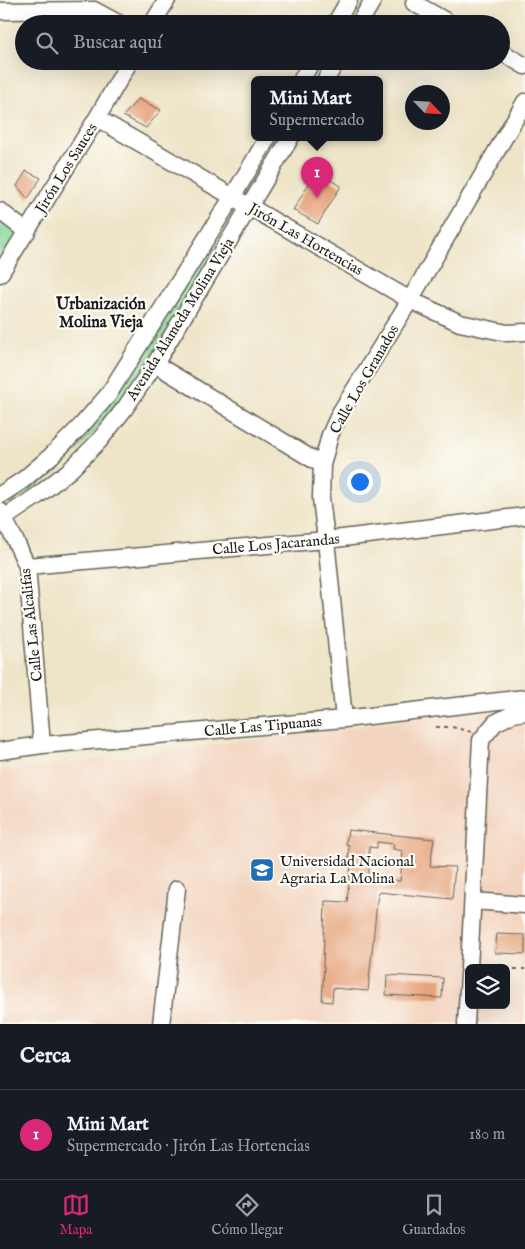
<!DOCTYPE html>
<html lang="es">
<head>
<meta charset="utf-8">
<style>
	body { margin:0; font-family:"IM FELL English",serif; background:#242831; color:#f1f3f6 }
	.controls { position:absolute; right:15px; bottom:15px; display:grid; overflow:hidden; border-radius:8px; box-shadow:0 5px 20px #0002 }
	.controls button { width:45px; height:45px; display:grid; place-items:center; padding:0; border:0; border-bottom:1px solid #363941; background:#171b24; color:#f1f3f6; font:25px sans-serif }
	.compass { position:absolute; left:405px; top:85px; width:45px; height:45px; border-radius:50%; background:#171b24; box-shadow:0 5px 20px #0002; rotate:115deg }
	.you { position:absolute; left:359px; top:481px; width:18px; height:18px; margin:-12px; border:4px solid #fff; border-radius:50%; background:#1a73e8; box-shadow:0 0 0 8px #1a73e833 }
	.badge { display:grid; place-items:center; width:32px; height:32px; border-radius:50%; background:#db2777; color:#fff; font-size:16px; font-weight:700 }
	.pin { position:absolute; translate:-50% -41px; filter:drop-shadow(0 1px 2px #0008) }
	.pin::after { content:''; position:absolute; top:26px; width:18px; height:15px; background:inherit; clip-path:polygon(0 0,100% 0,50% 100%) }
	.popup { position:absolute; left:251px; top:76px; width:132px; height:65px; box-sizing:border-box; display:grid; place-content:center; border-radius:8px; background:#171b24; filter:drop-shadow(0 1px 4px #0005); font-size:16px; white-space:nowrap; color:#9ea1a6 }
	.popup b { font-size:19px; color:#f1f3f6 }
	.popup::after { content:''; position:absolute; left:50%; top:100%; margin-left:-10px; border:10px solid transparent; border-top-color:#171b24 }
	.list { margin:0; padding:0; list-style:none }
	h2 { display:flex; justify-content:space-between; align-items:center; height:65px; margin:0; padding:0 20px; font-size:21px }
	h2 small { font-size:16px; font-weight:400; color:#9ea1a6 }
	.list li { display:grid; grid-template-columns:32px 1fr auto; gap:15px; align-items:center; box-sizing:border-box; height:90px; padding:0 20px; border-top:1px solid #363941 }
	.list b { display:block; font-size:19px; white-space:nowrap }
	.list p { margin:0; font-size:16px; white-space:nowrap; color:#9ea1a6 }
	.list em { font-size:16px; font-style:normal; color:#9ea1a6 }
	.icon { flex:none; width:28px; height:28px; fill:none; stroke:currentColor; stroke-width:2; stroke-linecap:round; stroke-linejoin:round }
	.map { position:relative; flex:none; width:525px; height:1024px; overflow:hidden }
	.search { position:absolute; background:#171b24; box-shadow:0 5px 20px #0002; left:15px; right:15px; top:15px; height:55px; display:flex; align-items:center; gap:12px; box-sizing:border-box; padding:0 18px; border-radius:28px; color:#9ea1a6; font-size:19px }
	.sheet { height:155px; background:#171b24 }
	nav { display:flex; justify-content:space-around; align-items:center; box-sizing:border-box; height:70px; border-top:1px solid #363941; background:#171b24; font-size:14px; color:#9ea1a6 }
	nav a { display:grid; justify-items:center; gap:2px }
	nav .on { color:#db2777 }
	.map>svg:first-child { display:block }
	.built { fill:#f3d4be; fill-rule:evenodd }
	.green { fill:#84d798; stroke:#507a5a }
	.building { fill:#e49c72; fill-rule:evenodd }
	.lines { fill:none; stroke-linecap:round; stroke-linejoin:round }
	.minor-casing { stroke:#666258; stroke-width:19 }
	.path { stroke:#666258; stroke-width:2; stroke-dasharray:4 4; stroke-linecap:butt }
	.minor { stroke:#fff; stroke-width:16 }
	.labels { text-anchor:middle; stroke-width:4.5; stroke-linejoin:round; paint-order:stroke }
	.street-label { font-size:15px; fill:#1c1c1c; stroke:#fdfcf7 }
	.poi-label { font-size:15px; fill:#1c1c1c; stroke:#fdfcf7; text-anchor:start }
	.neighbourhood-label { font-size:16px; font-weight:bold; fill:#1c1c1c; stroke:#fdfcf7 }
</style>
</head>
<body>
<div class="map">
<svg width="525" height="1024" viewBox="0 0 525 1024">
	<rect width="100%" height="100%" fill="#fdfcf7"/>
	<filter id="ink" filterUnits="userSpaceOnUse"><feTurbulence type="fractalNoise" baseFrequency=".02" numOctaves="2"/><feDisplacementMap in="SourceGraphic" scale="10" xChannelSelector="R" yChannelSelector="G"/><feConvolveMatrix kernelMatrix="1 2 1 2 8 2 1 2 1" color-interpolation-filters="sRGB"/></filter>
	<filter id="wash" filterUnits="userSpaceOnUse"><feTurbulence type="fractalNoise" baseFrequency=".0096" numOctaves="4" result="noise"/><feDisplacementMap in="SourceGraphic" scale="20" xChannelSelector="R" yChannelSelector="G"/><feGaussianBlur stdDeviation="1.12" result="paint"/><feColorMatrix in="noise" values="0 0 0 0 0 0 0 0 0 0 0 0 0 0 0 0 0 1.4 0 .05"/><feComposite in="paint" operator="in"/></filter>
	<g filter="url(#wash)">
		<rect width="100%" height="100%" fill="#eee4c7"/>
		<path class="built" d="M525,706V1024H0V772ZM469,968H506V1005H469Z"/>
		<path class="green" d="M233,205L237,208V213L179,313L119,405L61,468L7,507L2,505L3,500L58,457Z
			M0,219L20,233L0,261Z"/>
		<g id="blocks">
			<path class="building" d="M138,99L161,110L146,128L123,116Z
				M26,171L41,178L28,199L17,186Z
				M316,172L341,186L318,224L293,210Z
				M348,830L434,839L430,866L455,867L452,899L378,892L368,991L333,988L332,1002L322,1001L324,967H323L325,901L347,902L351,863H348L349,845L346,844ZM377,842L394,844L393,849L403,851L400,881L369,878V847L377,848Z
				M497,934L525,935V954L495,953Z
				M387,975L443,978L442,998L386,995Z"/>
		</g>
	</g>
	<g filter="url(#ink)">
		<use href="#blocks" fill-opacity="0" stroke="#666258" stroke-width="1"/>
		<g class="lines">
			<defs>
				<path id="minor" d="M414,3L451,24
					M0,11L94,10L120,24
					M152,24L167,0
					M335,24L349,0
					M359,24L373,0
					M501,52L525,66
					M302,79L312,61
					M326,79L337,61
					M97,118L410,300L460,323L507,333L525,332
					M0,211L27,232
					M0,274L97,118L130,61
					M155,364L322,465
					M0,495L23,480L51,456L81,426L108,395L233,196L268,137
					M0,511L16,542L27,566L42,745
					M0,521L37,496L70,470L99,441L125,408L155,364L291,137
					M27,566L326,540L525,516
					M344,719L326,540L321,498L322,465L330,435L340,413L410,300L525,102
					M0,751L42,745L344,719L525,698
					M473,901L525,905
					M469,968L481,740L495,723L513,714L525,712
					M161,1024L177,889
					M466,1024L469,974"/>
			</defs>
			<use href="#minor" class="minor-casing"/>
			<path class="path" d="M436,727H452L472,732
				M506,969H525"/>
			<use href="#minor" class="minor"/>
		</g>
	</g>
	<defs>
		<symbol id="university-square" viewBox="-11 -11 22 22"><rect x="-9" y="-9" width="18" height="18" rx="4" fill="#1f6fb2" stroke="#fdfcf7"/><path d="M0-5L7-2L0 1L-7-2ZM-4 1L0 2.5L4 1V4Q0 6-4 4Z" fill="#fff"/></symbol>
	</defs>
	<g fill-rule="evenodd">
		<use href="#university-square" x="248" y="856" width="28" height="28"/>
	</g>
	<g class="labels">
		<g class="street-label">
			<text transform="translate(66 168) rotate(-58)" y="5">Jirón Los Sauces</text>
			<text transform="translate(306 239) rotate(30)" y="5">Jirón Las Hortencias</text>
			<text transform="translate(180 319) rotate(-58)" y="5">Avenida Alameda Molina Vieja</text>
			<text transform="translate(364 379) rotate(-60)" y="5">Calle Los Granados</text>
			<text transform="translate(276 544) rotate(-5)" y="5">Calle Los Jacarandas</text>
			<text transform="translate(31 625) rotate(-96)" y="5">Calle Las Alcalifas</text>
			<text transform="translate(263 726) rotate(-5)" y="5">Calle Las Tipuanas</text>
		</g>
		<g class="poi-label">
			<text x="280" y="866">Universidad Nacional<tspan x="280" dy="17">Agraria La Molina</tspan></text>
		</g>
		<g class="neighbourhood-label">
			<text x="101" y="309">Urbanización<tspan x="101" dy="18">Molina Vieja</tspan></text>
		</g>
	</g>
</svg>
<div class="controls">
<button><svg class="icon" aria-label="layers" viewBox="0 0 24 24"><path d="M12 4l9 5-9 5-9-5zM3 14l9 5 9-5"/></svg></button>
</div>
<svg class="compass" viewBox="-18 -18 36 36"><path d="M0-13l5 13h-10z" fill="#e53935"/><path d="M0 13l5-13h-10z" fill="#9ea1a6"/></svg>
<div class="you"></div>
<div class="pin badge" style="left:317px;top:198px">1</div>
<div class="popup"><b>Mini Mart</b>Supermercado</div>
<div class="search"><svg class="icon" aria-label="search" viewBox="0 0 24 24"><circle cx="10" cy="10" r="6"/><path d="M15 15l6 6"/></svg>Buscar aquí</div>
</div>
<section class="sheet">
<h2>Cerca<small></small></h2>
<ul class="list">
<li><span class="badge">1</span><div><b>Mini Mart</b><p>Supermercado · Jirón Las Hortencias</p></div><em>180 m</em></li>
</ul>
</section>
<nav>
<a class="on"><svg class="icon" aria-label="map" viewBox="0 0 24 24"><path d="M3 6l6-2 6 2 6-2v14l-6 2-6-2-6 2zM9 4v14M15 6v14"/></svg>Mapa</a>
<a><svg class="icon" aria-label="directions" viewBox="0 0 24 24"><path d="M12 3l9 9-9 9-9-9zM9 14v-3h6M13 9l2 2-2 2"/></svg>Cómo llegar</a>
<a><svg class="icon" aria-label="saved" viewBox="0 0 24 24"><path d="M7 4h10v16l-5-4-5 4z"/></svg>Guardados</a>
</nav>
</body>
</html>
